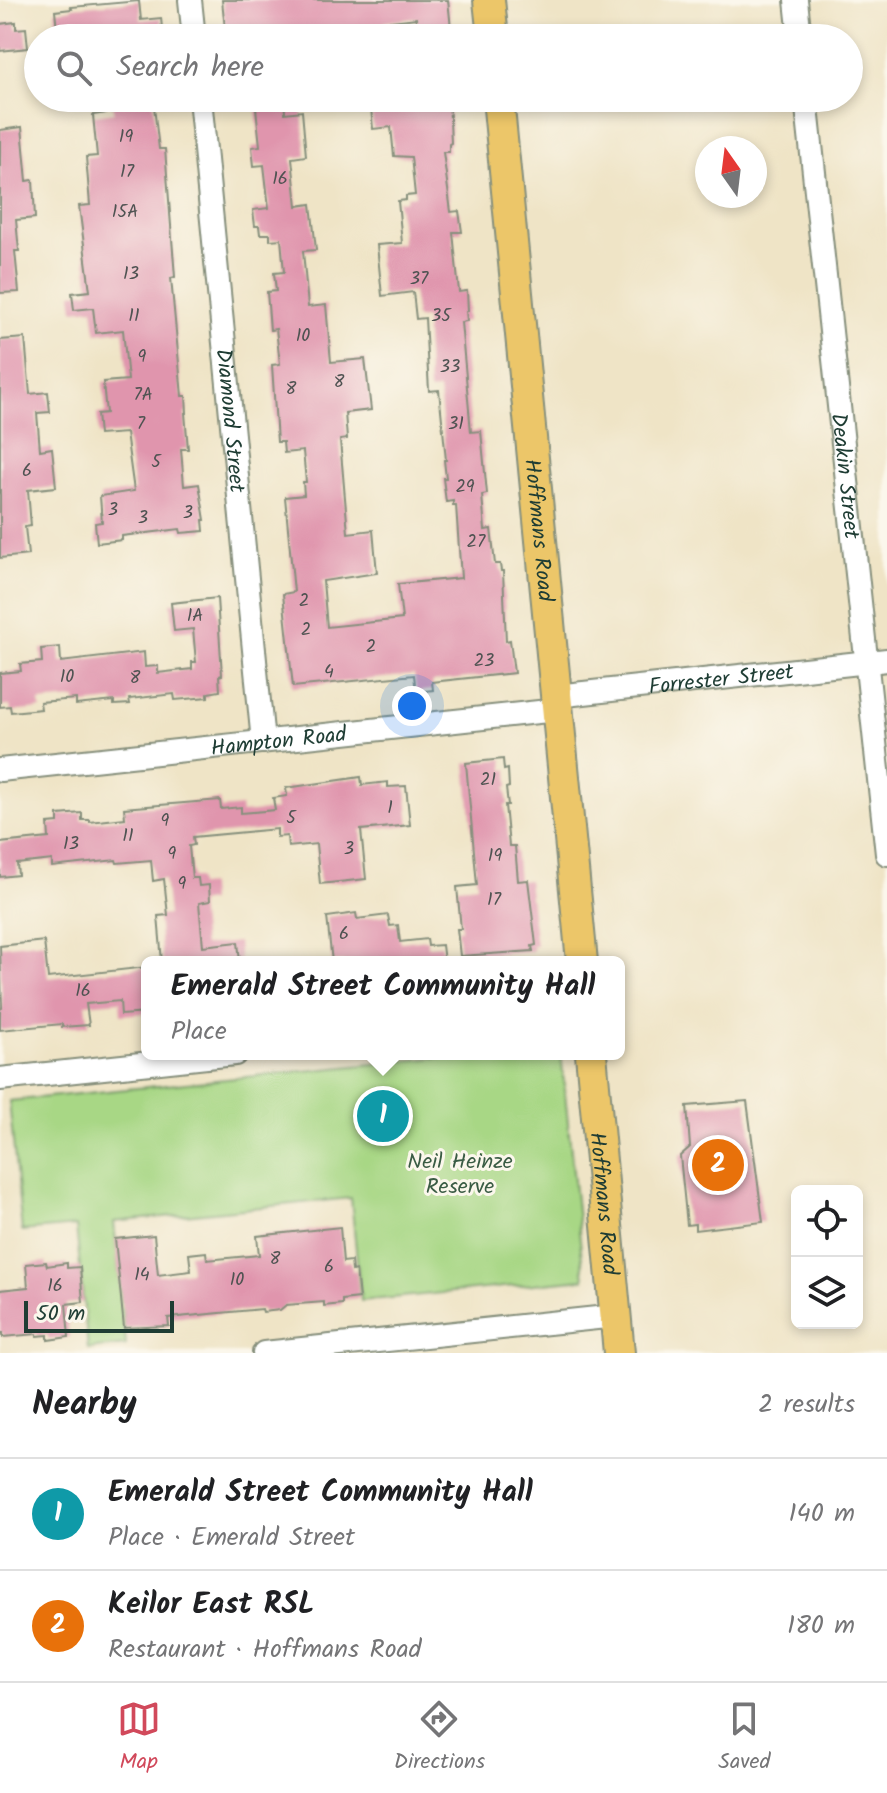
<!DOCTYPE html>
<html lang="en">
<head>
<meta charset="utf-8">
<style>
	body { margin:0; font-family:Kalam,sans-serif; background:#f6f6f6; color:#202124 }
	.controls { position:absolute; right:24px; bottom:24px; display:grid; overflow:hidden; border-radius:12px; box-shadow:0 4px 12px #0003 }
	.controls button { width:72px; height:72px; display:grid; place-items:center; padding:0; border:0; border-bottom:2px solid #e0e0e0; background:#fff; color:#202124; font:40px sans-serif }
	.compass { position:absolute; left:695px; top:136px; width:72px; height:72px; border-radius:50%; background:#fff; box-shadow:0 4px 12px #0003; rotate:346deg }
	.scale { position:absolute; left:24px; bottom:20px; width:150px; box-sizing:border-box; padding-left:8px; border:4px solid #1f3d34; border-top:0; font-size:22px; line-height:28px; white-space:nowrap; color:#1f3d34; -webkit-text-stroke:6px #fbf7ec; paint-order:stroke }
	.you { position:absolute; left:412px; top:706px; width:28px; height:28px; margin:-20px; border:6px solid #fff; border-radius:50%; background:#1a73e8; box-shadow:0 0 0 12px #1a73e833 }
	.badge { display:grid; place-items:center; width:52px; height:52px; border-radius:50%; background:#d1495b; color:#fff; font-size:26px; font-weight:700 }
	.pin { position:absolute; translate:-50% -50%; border:4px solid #fff; box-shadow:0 2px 8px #0006 }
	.popup { position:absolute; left:141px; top:956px; width:484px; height:104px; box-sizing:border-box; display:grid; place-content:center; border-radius:12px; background:#fff; filter:drop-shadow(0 2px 6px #0005); font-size:26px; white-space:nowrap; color:#757577 }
	.popup b { font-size:30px; color:#202124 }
	.popup::after { content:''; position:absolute; left:50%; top:100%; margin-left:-16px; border:16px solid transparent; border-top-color:#fff }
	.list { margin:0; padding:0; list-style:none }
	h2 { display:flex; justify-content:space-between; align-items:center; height:104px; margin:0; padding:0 32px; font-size:34px }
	h2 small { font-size:26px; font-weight:400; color:#757577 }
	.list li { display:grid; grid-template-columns:52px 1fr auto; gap:24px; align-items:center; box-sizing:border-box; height:112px; padding:0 32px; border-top:2px solid #e0e0e0 }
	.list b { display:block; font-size:30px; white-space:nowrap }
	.list p { margin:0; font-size:26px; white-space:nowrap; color:#757577 }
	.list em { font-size:26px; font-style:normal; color:#757577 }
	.icon { flex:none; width:44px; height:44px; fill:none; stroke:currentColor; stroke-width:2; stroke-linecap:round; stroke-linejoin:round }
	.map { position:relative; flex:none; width:887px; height:1353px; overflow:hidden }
	.search { position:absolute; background:#fff; box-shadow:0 4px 12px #0003; left:24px; right:24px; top:24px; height:88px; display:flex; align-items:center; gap:20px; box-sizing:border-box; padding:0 28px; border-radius:44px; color:#757577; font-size:30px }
	.sheet { height:328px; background:#fff }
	nav { display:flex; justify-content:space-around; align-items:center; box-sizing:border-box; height:112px; border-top:2px solid #e0e0e0; background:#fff; font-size:22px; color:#757577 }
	nav a { display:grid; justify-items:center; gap:4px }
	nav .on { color:#d1495b }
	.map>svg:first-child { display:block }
	.green { fill:#a8d785; stroke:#648a5c; stroke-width:2 }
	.building { fill:#e095ad }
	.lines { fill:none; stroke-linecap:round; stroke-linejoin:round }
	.minor-casing { stroke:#87907d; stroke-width:26 }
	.major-casing { stroke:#87907d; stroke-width:34 }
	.minor { stroke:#fff; stroke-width:22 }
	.major { stroke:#ecc669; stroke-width:30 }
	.labels { text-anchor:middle; stroke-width:6; stroke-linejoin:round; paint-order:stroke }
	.number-label { font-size:18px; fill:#4f5352 }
	.street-label { font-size:22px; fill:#1f3d34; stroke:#fbf7ec }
	.park-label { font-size:22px; fill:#3a5c44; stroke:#fbf7ec }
</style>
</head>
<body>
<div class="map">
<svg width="887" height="1353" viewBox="0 0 887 1353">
	<rect width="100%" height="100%" fill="#fbf7ec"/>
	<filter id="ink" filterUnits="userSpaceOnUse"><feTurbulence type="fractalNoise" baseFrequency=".0125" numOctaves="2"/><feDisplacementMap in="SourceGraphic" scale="16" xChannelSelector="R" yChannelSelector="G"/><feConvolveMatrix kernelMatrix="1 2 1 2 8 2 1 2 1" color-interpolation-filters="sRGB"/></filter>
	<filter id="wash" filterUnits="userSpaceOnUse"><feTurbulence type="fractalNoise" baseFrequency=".006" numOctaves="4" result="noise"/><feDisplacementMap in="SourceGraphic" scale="32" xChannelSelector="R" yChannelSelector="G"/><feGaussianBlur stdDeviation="1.8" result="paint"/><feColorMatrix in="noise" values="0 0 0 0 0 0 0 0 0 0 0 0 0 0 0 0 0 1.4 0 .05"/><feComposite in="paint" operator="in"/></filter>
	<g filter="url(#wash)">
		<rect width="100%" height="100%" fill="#efe4c6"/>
		<path class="green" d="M471,1054H561L584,1279L361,1301L351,1198L114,1222L126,1345L88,1349L76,1226L22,1231L9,1101Z"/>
		<g id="blocks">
			<path class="building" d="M222,0H448L452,38H418L416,18L384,22V27L328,32L329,38H288V34L257,38H226Z
				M139,1L141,20L161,18L163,38H58L55,11L72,9L71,7Z
				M16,22V29L26,28L28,48L0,51V24Z
				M113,98H153L159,149H165L175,277L171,278L182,396H186L187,413H185L188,449H181L184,486L199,484L205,520H203L204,531L181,533L180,529L122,536V540L97,543L95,523L102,522L100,496L134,491L126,433L99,435L97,414L106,413L103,382L128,380L123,330L96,333L93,308L74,310L72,293L90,291L79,206L90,205L86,157L97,156L93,115L114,112Z
				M255,98H284L285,113L302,111L306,156L292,158L297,206L311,204L316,250L303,251L308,307L326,305L331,362L365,359L371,410L345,413L347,439L340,440L348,533L373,530L377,573L323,581L327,627L402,619L398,584L461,578L456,505H453V501L446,502L443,478H446L444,460H446L439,390L429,391L425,318L416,319L413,292L382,296L377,245L402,243L398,201L406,200V196L415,195L411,157L394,156L391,127L373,129L370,98H449L451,143L449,144V152H443L451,212L459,211L462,232H453L459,292L467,291L468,311H466L467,321L461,322L471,432L481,431L487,494L482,495L485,530L491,529L495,564H500L501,571H503L506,641L510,640L514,673L432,682L433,690L416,692L414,675L293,687L283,594L294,592L285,497L304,495L303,482H306L303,451L284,453L283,442H277L272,365L280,364L276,329L270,330L267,292L276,291L274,273L284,272L281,239L270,240V234H260L259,226H255L253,210L269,208L264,165L254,166L252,147L260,146Z
				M22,127L27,181L33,180L35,218L16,220L19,251H15L19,292L0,293V130Z
				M25,338L30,394L48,392L50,412L37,413L40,450L52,448L56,487L28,490L31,526L25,527L28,555L0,558V340Z
				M217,598L222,675L219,676L220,691L208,693V697L175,700L174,694L129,699L130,704L114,705V701L76,705V699L40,702L41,709L11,712L10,706L0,707V673L21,671L20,664L42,662L41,649L60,647L61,662L144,652L145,667L158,666V673L192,669V662H196L193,629L174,631L171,603Z
				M503,759L504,770L508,769L509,787L506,788L508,805H505L509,846H515L518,881L528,880L536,945L532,946L533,951L460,956L457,929H461L457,887L477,885L466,763Z
				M361,777L362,785L388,782V787L406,786L410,825L361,830L366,879L320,884L316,844L288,847L287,836L277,837V829L193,837L194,845L189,846L192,878H198L199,886L209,885L210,901L199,903L203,946L238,942L240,962H162L158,916L168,915L164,879L153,881L151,860L117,863L116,860L52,867V860L17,864L18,875L0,877V843L49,838L48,824L58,823V815L82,813V820H90V822L125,818L124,808L220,800L221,809L241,807V813L275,810L273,798L287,796L286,788Z
				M356,913L357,919L388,915L390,926L398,925L400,942L427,939L428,946L442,945L444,962H332L327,917Z
				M44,941L48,978L147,967V1013L121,1015L120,1001L86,1004L89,1025L62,1027V1024L0,1030V1009L2,1008L0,946Z
				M380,1091L408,1130L360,1135Z
				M747,1101L763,1222L695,1230V1224L687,1225L680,1156L690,1147L687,1106Z
				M340,1227L343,1262L351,1261L352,1271L356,1270L359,1298L342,1300V1304L324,1306V1302L286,1305L280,1310L263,1312L262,1309L168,1318L169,1326L124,1328L115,1239L154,1235L158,1275L191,1271L189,1254L206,1252L207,1260L259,1255L257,1236Z
				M46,1262L47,1266L67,1263V1268L80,1267L83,1302L66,1304L69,1337L48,1340V1335L37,1336V1334L3,1337V1333H0V1290L28,1287L26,1264Z"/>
		</g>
	</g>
	<g filter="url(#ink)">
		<use href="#blocks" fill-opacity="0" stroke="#87907d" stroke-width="2"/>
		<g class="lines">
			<defs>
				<g id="minor">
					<path d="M190,0L194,38"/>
					<path d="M796,0L800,38"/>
					<path id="s1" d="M200,98L263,742"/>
					<path id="s2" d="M806,98L887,854"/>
					<path id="s3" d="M556,696L887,660"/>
					<path id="s4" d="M0,770L557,710"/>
					<path d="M0,1079L235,1054"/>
					<path d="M264,1353L616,1316"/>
				</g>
				<g id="major">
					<path d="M489,0L493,38"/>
					<path id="s5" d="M498,98L582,962"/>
					<path id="s6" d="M591,1054L619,1353"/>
				</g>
			</defs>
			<use href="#minor" class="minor-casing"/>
			<use href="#major" class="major-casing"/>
			<use href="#minor" class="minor"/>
			<use href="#major" class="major"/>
		</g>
	</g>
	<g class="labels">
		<g class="number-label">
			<text x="126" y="142">19</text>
			<text x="127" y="177">17</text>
			<text x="280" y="184">16</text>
			<text x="125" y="217">15A</text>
			<text x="131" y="279">13</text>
			<text x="419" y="284">37</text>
			<text x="134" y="321">11</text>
			<text x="441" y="321">35</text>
			<text x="303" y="341">10</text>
			<text x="142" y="362">9</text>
			<text x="450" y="372">33</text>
			<text x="339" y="387">8</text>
			<text x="291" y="394">8</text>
			<text x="143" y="400">7A</text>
			<text x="141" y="429">7</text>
			<text x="456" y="429">31</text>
			<text x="156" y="467">5</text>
			<text x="27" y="476">6</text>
			<text x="465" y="492">29</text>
			<text x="113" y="515">3</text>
			<text x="188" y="518">3</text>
			<text x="143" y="523">3</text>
			<text x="476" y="547">27</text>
			<text x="304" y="606">2</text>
			<text x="195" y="621">1A</text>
			<text x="306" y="635">2</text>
			<text x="371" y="652">2</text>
			<text x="484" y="666">23</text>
			<text x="329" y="677">4</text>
			<text x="67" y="682">10</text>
			<text x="135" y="683">8</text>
			<text x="488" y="785">21</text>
			<text x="390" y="813">1</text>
			<text x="291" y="823">5</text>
			<text x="165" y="826">9</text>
			<text x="128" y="841">11</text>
			<text x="71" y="849">13</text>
			<text x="349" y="854">3</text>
			<text x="172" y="859">9</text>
			<text x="495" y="861">19</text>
			<text x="182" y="889">9</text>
			<text x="494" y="905">17</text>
			<text x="344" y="939">6</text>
			<text x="83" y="996">16</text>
			<text x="275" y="1264">8</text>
			<text x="329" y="1272">6</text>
			<text x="142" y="1280">14</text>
			<text x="237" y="1285">10</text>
			<text x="55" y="1291">16</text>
		</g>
		<g class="street-label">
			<text dy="8" stroke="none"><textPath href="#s1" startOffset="324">Diamond Street</textPath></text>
			<text dy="8" stroke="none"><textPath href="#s2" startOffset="380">Deakin Street</textPath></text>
			<text dy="8" stroke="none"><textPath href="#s5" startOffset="434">Hoffmans Road</textPath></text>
			<text dy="8" stroke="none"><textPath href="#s3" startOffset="166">Forrester Street</textPath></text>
			<text dy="8" stroke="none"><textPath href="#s4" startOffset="280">Hampton Road</textPath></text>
			<text dy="8" stroke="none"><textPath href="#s6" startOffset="150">Hoffmans Road</textPath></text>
		</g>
		<g class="park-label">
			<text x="460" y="1168">Neil Heinze<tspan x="460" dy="25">Reserve</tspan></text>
		</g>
	</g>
</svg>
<div class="controls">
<button><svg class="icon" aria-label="locate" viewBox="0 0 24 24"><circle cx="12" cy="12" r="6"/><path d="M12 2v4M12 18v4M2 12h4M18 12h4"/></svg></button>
<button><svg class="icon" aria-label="layers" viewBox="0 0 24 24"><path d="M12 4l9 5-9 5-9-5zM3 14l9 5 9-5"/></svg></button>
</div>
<svg class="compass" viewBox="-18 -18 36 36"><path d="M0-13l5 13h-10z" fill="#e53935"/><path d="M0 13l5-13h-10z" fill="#757577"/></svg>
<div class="scale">50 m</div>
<div class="you"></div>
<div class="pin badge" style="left:383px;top:1116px;background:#0f9aa8">1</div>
<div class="popup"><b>Emerald Street Community Hall</b>Place</div>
<div class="pin badge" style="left:718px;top:1165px;background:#e8710a">2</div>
<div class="search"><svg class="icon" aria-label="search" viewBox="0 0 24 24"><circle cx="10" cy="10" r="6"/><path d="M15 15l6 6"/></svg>Search here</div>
</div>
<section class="sheet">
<h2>Nearby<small>2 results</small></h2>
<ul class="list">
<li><span class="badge" style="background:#0f9aa8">1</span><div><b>Emerald Street Community Hall</b><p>Place · Emerald Street</p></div><em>140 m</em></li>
<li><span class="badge" style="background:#e8710a">2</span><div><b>Keilor East RSL</b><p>Restaurant · Hoffmans Road</p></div><em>180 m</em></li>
</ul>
</section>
<nav>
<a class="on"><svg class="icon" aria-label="map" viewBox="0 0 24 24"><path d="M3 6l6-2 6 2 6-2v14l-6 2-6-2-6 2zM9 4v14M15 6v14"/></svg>Map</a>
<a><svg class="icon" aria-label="directions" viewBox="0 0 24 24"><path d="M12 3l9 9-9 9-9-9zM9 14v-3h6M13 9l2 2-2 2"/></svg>Directions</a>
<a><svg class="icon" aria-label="saved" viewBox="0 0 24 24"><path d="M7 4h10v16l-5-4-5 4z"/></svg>Saved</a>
</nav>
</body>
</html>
